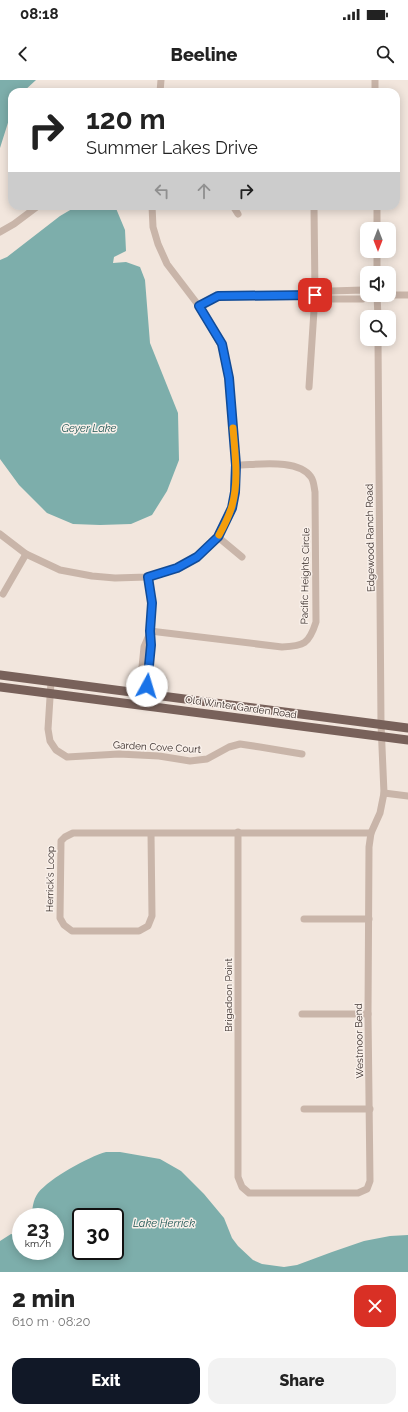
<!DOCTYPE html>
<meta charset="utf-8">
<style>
body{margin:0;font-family:Raleway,sans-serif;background:#f2f2f2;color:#222;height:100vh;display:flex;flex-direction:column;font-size:15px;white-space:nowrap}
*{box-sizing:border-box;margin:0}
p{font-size:13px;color:#767676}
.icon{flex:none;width:22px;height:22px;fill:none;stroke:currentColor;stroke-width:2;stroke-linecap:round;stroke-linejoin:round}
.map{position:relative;height:1192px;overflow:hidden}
.details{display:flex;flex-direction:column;background:#fff;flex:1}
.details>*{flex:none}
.guide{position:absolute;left:8px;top:8px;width:392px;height:122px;border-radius:12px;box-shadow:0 2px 10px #0003;background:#fff;color:#222;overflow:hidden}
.needle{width:26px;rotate:180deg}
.fabs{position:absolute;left:360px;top:142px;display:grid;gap:8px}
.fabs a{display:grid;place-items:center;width:36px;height:36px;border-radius:8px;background:#fff;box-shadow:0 2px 10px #0003;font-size:20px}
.speed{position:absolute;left:12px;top:1128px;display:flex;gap:8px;font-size:20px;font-weight:700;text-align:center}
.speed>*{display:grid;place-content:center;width:52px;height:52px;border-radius:50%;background:#fff;box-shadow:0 2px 10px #0003;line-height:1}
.speed small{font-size:10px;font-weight:400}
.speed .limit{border:2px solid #111;border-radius:6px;background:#fff;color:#111}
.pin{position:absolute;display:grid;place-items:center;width:34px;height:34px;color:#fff;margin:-17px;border-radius:8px;box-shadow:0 2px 6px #0006}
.me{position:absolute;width:44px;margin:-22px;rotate:6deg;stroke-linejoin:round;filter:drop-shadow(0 0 3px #0008)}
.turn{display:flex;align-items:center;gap:14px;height:84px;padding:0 12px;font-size:18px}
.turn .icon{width:52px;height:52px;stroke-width:2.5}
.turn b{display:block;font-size:28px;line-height:34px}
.lanes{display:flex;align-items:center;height:38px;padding:0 12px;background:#0003;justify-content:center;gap:20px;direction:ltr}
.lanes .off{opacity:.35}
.round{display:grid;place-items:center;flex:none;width:42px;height:42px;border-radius:12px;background:#f2f2f2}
.overview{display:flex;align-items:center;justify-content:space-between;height:68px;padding:0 12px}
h1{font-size:24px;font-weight:800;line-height:30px}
.primary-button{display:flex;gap:8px;margin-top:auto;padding:8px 12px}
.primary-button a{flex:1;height:46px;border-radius:12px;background:#111827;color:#fff;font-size:16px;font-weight:800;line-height:46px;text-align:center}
.primary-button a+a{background:#f2f2f2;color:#222}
.status{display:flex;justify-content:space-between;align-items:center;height:28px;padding:0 20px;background:#fff;direction:ltr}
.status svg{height:11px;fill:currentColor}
header{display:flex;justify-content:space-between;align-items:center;height:52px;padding:0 12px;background:#fff;font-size:18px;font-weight:800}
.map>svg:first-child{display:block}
.water{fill:#7daeab;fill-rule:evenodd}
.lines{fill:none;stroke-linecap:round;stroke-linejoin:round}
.minor{stroke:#c9b5a9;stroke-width:7}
.major{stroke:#78615a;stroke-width:9}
.route-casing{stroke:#114b97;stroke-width:10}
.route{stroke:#1a73e8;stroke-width:7}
.slow{stroke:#f59e0b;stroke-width:7}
.labels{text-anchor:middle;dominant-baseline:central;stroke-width:3;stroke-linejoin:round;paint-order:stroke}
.street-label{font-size:10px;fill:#372c29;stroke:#f9f0ea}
.water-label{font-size:11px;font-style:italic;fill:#205755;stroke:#f9f0ea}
</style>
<div class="status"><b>08:18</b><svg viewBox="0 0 49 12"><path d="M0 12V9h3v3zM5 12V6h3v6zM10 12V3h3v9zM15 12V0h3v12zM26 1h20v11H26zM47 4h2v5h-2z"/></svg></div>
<header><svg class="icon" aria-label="back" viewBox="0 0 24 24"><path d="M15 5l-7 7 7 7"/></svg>Beeline<svg class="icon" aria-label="search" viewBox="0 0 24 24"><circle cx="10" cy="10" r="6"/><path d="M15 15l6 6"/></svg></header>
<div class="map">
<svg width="408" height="1192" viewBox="0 0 408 1192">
<rect width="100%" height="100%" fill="#f2e6dd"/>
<g class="water">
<polygon points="0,0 36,0 23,12 12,12 12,30 0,68"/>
<polygon points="77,126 115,126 125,150 126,171 114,177 113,183 126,182 140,187 145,200 150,263 178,333 179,380 167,411 152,435 131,444 100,445 73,444 47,433 19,405 0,379 0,180 7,177 60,136"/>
<path d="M106,1072H120L160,1079L181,1091L204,1114L224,1138L232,1158L238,1166L253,1180L262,1184L284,1187L297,1185L332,1172L364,1161L390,1156L408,1155V1192H0V1161L11,1154L18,1155L21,1154V1171H55V1137H32C32,1129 33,1120 38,1113C50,1098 88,1077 106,1072ZM81,1137H115V1171H81Z"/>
</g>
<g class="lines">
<g class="minor">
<polyline points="375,0 375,12"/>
<polyline points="160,12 161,0"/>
<polyline points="233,126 238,134"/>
<polyline points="377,126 377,149"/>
<polyline points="0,152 14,144 38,126"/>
<polyline points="377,171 377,193"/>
<polyline points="317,215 331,211 363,210 367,211"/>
<polyline points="377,215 378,237"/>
<polyline points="389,215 408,215"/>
<polyline points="199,226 218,216 230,216 315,215 331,219 363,219 376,215"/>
<polyline points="309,307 315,215 314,126"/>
<polyline points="0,454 26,474 60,490 92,496 115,498 147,497 177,488 197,477 218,457 232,428 235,412 236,385 229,298 221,265 199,226 167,184 158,164 153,147 152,126"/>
<polyline points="218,457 242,477"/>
<polyline points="3,514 26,474"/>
<path d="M150,551L282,567C304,566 309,564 316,542L315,412C314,407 314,401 311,397C298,378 256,385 236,385"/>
<polyline points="51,602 48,649 50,661 56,670 67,677 119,674 159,676 190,681 207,679 229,667 240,664 260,667 302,674"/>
<polyline points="139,617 144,567 150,553"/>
<polyline points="140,624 146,614 151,565 150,551 152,523 147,497"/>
<polyline points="384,713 408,716"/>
<polyline points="238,752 238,1097 242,1107 249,1113 358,1113 367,1109 370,1101 368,934 369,767 371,753 380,733 384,713 381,644 378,259"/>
<polyline points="151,753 152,836 148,846 139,851 72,851 64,845 60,838 61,761 65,757 73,753 371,753"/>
<polyline points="304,839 369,839"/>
<polyline points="302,934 368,934"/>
<polyline points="304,1029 370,1029"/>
</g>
<g class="major">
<polyline points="0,595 408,648"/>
<polyline points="0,607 408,660"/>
</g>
</g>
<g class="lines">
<defs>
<polyline id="route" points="147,606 151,565 150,551 152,523 148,497 177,488 197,477 218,457 232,428 235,412 236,385 229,298 222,264 199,226 218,216 315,215"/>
</defs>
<use href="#route" class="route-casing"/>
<use href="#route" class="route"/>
<path class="slow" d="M219,455C224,446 229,436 232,426C239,401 235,374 233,348"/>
</g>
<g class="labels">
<g class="street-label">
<text transform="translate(370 458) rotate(-91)">Edgewood Ranch Road</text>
<text transform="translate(305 496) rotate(-89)">Pacific Heights Circle</text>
<text transform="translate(241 627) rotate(8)">Old Winter Garden Road</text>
<text transform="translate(157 667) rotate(3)">Garden Cove Court</text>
<text transform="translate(50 799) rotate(-89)">Herrick's Loop</text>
<text transform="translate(228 915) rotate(-90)">Brigadoon Point</text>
<text transform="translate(359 961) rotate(-91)">Westmoor Bend</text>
</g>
<g class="water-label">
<text x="89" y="348">Geyer Lake</text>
<text x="164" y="1143">Lake Herrick</text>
</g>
</g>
</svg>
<div class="fabs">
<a><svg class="needle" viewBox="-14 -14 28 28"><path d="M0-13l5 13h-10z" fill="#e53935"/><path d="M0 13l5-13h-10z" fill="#767676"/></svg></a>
<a><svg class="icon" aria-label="sound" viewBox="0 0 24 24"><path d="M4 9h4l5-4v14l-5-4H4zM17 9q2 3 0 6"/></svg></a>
<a><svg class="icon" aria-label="search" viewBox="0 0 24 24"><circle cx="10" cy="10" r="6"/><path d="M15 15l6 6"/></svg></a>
</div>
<div class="speed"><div>23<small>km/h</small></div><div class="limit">30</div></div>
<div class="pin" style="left:315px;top:215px;background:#d93025"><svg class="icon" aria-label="arrive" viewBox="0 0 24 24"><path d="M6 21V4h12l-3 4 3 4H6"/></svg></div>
<svg class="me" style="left:147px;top:606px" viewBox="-20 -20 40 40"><circle r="19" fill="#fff"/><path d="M0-13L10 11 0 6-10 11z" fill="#1a73e8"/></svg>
<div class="guide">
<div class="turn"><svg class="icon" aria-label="right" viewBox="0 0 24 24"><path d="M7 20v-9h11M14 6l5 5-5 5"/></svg><div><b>120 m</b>Summer Lakes Drive</div></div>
<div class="lanes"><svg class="icon off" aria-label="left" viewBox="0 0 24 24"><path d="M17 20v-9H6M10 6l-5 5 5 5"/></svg><svg class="icon off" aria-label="ahead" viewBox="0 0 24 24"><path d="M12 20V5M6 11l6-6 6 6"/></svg><svg class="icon" aria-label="right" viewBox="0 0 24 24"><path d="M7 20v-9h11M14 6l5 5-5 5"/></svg></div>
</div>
</div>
<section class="details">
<div class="overview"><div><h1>2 min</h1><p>610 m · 08:20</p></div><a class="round" style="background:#d93025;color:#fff"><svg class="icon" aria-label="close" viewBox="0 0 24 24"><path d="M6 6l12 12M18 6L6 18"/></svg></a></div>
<div class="primary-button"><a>Exit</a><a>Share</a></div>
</section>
